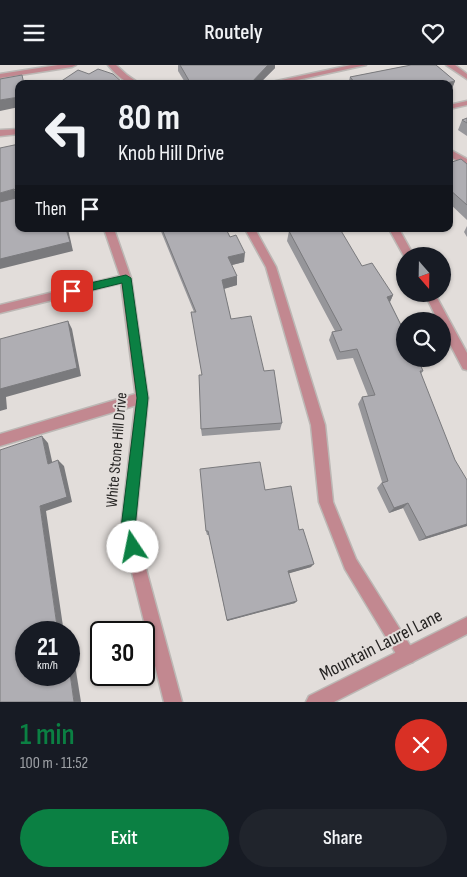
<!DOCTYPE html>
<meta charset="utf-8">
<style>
body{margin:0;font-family:"Sofia Sans Condensed",sans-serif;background:#20242c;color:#f1f3f6;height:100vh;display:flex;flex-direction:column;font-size:19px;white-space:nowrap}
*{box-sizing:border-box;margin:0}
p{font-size:16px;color:#9ea1a6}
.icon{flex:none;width:28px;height:28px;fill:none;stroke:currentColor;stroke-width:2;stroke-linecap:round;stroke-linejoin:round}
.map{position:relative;height:637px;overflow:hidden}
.side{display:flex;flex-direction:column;background:#171b24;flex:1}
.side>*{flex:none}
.hud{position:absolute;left:15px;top:15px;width:438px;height:152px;border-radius:10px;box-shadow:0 1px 4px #0004;background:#171b24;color:#f1f3f6;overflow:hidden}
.needle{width:32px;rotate:160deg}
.controls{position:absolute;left:396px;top:182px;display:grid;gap:10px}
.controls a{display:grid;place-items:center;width:55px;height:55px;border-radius:50%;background:#171b24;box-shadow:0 1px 4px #0004;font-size:25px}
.speed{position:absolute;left:15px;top:556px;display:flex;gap:10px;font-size:25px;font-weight:700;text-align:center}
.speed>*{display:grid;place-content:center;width:65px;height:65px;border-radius:50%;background:#171b24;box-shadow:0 1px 4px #0004;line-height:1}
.speed small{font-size:12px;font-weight:400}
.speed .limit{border:2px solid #111;border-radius:8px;background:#fff;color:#111}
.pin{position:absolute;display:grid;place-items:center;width:42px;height:42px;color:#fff;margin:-21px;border-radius:10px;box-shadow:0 2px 8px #0006}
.me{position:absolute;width:55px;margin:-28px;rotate:349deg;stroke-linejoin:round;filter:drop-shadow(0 0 4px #0008)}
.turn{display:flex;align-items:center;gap:18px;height:105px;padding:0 20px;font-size:22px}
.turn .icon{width:65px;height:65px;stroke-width:2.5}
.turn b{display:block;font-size:35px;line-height:42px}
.then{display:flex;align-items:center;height:48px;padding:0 20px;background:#0003;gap:10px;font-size:19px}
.round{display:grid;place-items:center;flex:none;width:52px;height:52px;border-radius:26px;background:#20242c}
.summary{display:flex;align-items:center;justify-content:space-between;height:85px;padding:0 20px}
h1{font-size:30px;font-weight:600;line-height:38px;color:#0b8043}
.primary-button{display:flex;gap:10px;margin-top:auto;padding:10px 20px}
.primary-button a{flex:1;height:58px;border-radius:30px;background:#0b8043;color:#fff;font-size:20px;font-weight:600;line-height:58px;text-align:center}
.primary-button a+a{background:#20242c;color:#f1f3f6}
header{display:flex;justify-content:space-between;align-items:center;height:65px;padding:0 20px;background:#171b24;font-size:22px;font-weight:600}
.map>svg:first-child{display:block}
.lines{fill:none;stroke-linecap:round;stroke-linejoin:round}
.service-casing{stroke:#bcb8b5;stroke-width:3}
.minor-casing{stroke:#bcb8b5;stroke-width:3}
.tertiary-casing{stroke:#bcb8b5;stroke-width:3}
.service{fill:#c28890;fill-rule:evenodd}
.minor{fill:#c28890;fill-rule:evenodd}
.tertiary{fill:#c28890;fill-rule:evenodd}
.wall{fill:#96969a}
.shaded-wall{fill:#7a7a7d}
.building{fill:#afaeb3;stroke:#7a7a7d}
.route{fill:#0b8043;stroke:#07532c}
.labels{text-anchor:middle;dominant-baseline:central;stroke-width:4;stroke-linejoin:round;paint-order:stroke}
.street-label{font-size:16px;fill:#252322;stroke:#e2ddda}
.near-street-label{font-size:19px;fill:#252322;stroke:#e2ddda}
</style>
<header><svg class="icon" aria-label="menu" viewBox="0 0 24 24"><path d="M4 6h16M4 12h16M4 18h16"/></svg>Routely<svg class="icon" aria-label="heart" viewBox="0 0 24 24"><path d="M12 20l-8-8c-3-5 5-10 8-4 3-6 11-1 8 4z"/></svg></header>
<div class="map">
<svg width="467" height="637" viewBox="0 0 467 637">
<rect width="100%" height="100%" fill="#e2ddda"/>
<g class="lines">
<defs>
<g id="service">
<polygon points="58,0 76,0 72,2 0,13 0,9"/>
<path d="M108,0H116L127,10L140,19C125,19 117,11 108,0Z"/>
<polygon points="467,36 467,40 449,44 449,40"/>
<polygon points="449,84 467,94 467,101 449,91"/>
<polygon points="245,164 255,164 276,202 325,360 333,437 356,494 413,585 415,591 413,597 407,599 401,597 345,504 319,437 311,360 266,202"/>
<polygon points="142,327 147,329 148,333 147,337 0,381 0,369"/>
</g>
<g id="minor">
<polygon points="351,0 366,0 279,19 272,17"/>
<polygon points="446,0 455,0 467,9 467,14"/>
<polygon points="19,64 19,69 0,71 0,65"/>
<polygon points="104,164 114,164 131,213 148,333 135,463 182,637 164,637 121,463 136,333 121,218 0,248 0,240 120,211"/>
<polygon points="389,164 399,164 414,191 405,191 405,193"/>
<polygon points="425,229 435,229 467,288 467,305 463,304 442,264 442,256 438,256"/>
</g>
<polygon id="tertiary" points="467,552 467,569 334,637 306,637 309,631"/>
</defs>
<use href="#service" class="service-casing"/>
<use href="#minor" class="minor-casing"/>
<use href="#tertiary" class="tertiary-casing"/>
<use href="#service" class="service"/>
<use href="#minor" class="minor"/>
<use href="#tertiary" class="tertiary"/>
</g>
<g class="wall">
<polygon points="178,0 275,0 275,3 259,19 186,19 178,6"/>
<polygon points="411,0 436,0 455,16 451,26 449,26 449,19 348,19 350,12"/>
<polygon points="467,53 467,71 458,65 462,55"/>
<polygon points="449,98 467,99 467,155 449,138"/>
<polygon points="467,161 467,172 464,167"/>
<polygon points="160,164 226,164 244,197 232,200 237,220 224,224 231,254 264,306 282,358 280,365 202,371 201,364 202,310 193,256 191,247 194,247"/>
<polygon points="289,166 362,201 393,230 390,237 423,306 421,309 467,461 419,476 403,443 389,448 377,423 382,417 358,339 362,332 368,331 353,293 337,295 329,275 332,267 335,266 287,176"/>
<polygon points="265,425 299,465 311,502 289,508 295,538 227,556 209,470 207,470 206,466"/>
</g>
<g class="shaded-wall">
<polygon points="268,0 275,0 275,3 259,19 250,19"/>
<polygon points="455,16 451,26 449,26 449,19 442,19"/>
<polygon points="19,32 19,42 0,46 0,35"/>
<polygon points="14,124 19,134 0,139 0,128"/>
<polygon points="66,164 68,164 73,186 0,204 0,194"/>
<polygon points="245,188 244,197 228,201 228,192"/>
<polygon points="237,211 237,220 223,224 222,215"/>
<polygon points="393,230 389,239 387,232"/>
<polygon points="68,256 72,264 81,311 6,332 7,344 0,346 0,324"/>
<polygon points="42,371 48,378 54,405 48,399"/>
<polygon points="58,395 64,401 72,437 46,446 64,568 58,568 40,441"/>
<polygon points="408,438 403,443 389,448 394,443"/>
<polygon points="467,459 467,461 419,476 426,472"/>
<polygon points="314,499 311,502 287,509 288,506"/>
<polygon points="297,536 295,538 227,556 227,555"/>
<polygon points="69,575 71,575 81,637 74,637 69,601"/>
</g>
<g class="building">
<polygon points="180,0 268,0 250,19 191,19"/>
<polygon points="411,0 436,0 455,16 442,19 356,19 350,12"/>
<polygon points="98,4 113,9 124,19 57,19 78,5 89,9"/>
<polygon points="22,10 24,19 19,19 19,32 0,35 0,14"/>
<polygon points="467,53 467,58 462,55"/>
<polygon points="19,79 19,164 66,164 70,177 0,194 0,137 16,133 16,126 14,124 0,128 0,83"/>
<polygon points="461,94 467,99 467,140 449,124 449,98"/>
<polygon points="162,164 226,164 230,172 236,170 245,188 228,192 237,211 222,215 231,254 251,251 264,306 274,305 282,358 201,364 199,310 202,310 191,247 196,247"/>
<polygon points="300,164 340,164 362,201 372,198 393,230 387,232 405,268 405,294 418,294 423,306 420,306 455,395 467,415 467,459 426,472 408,438 394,443 382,418 388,416 362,332 375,330 357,284 340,287 332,267 342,265 289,166"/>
<polygon points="68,256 77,303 0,324 0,274"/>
<polygon points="42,371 48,399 58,395 67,432 40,441 58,568 26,568 26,610 69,610 69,601 74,637 0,637 0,385"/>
<polygon points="260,397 265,425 291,421 299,465 303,464 314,499 288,506 297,536 227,555 208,466 206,466 200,404"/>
</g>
<polygon class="route" points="126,210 131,213 148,333 135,463 140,482 138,487 133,489 128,487 121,463 137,333 122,218 72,230 67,226 72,222"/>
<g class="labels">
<g class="street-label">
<text transform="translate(117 385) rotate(-85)">White Stone Hill Drive</text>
</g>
<g class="near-street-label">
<text transform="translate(381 580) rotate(-27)">Mountain Laurel Lane</text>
</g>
</g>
</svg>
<div class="controls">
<a><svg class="needle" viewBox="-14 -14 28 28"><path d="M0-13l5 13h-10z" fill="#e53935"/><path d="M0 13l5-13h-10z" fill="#9ea1a6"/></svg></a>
<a><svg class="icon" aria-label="search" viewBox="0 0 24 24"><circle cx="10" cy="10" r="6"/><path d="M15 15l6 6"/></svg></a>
</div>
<div class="speed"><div>21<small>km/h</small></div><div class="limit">30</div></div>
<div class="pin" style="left:72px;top:226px;background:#d93025"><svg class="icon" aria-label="arrive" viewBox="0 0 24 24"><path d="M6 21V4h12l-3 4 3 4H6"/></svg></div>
<svg class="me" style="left:133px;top:482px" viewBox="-20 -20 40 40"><circle r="19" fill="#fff"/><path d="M0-13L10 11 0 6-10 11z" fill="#0b8043"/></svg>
<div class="hud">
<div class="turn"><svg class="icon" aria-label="left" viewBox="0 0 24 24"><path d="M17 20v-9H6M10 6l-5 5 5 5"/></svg><div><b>80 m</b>Knob Hill Drive</div></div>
<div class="then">Then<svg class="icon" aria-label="arrive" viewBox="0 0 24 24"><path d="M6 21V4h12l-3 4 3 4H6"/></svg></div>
</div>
</div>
<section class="side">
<div class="summary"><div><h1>1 min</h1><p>100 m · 11:52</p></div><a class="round" style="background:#d93025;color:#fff"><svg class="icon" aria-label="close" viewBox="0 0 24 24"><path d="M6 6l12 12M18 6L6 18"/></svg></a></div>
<div class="primary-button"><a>Exit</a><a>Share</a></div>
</section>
